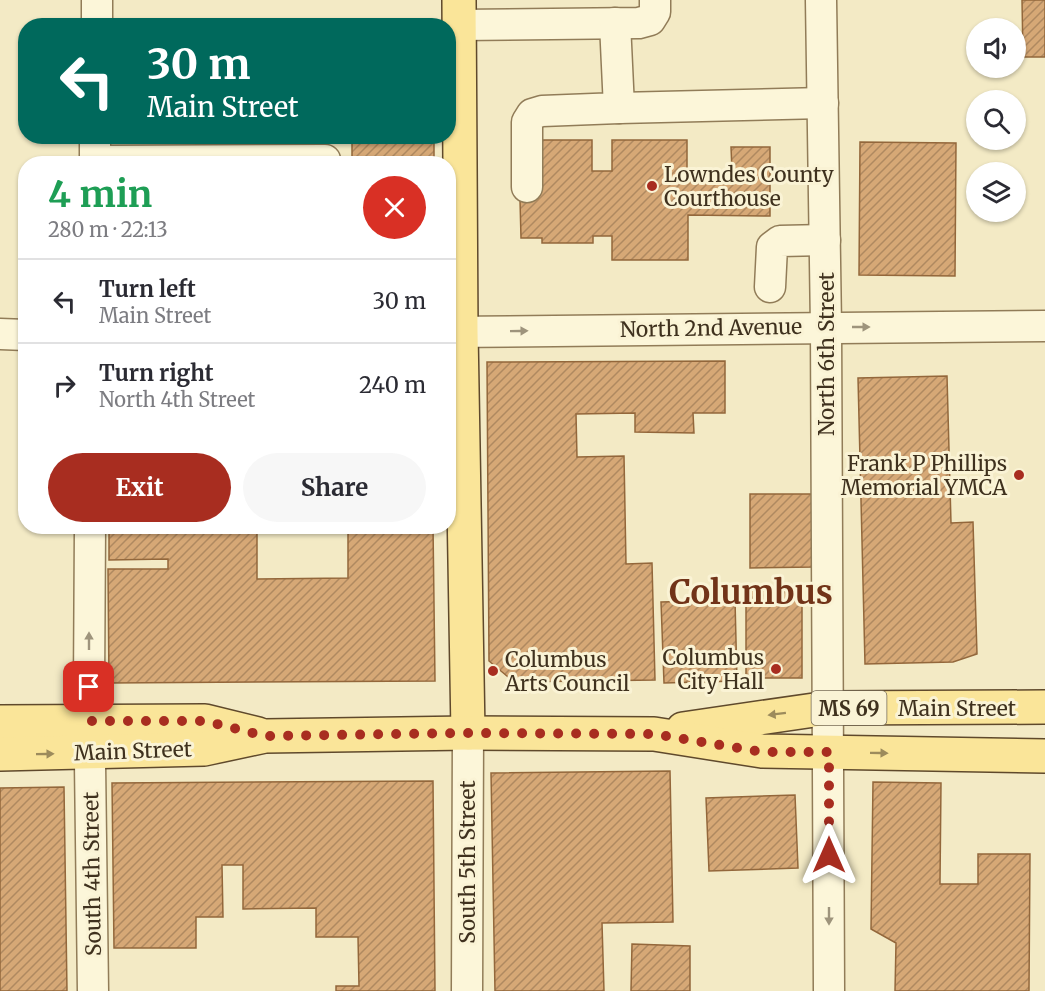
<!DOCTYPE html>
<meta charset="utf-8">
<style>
body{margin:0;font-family:Merriweather,serif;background:#f7f7f7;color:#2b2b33;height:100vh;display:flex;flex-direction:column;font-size:22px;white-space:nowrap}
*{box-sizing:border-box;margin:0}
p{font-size:20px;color:#7c7c81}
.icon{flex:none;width:33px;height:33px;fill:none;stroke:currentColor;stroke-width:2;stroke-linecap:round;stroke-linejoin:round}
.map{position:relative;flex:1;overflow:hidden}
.sheet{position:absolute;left:18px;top:156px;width:438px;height:378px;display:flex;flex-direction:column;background:#fff;border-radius:24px;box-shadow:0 2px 4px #0004}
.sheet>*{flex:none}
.hud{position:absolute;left:18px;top:18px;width:438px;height:126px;border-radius:24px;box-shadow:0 2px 4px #0004;background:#00695c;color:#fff;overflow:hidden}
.controls{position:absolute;left:966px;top:18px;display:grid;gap:12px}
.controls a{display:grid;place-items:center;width:60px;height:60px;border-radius:50%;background:#fff;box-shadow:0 2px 4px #0004;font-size:30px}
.pin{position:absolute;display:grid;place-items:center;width:51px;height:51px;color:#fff;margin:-26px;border-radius:12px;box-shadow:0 3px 9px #0006}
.me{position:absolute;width:66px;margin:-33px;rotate:0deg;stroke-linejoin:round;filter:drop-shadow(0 0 4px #0008)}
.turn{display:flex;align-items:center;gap:21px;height:126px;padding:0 30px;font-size:27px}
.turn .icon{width:78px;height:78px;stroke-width:2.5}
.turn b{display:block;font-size:42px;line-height:51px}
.round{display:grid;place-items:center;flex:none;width:63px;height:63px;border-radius:32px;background:#f7f7f7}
.overview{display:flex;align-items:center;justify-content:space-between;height:102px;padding:0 30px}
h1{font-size:36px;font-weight:700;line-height:45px;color:#1e9e55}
.action{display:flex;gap:12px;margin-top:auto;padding:12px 30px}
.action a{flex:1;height:69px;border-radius:36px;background:#a82d20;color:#fff;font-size:24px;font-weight:700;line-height:69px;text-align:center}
.action a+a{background:#f7f7f7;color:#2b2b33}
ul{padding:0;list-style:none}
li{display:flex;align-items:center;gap:18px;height:84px;padding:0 30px;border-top:2px solid #e1e1e2}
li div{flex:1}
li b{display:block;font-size:22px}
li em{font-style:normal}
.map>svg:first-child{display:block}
.building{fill:url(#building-hatch);stroke:#93673b;stroke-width:1.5}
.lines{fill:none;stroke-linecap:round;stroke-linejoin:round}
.minor-casing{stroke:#917c58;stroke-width:33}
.major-casing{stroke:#5f492c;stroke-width:36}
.minor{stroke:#fcf6d9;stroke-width:30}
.major{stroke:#fae599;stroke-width:33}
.oneway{fill:#9e947c}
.oneway2{fill:#9c8b5c}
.route{stroke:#a82d20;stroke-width:10;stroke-dasharray:0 18}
.poi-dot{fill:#a82d20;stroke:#faf3d5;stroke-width:2}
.labels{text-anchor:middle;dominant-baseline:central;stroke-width:6;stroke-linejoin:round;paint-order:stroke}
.shield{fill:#faf3d5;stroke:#776b55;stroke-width:1.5}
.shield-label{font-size:20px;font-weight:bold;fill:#3f311e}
.poi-label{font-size:21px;fill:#3f311e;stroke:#faf3d5;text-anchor:start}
.street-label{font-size:21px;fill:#3f311e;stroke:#faf3d5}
.town-label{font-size:33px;font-weight:bold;fill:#713318;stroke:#faf3d5}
</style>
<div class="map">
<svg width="1045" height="991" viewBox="0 0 1045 991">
<defs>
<pattern id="building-hatch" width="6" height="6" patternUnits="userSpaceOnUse" patternTransform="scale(1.5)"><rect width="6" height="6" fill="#d6a876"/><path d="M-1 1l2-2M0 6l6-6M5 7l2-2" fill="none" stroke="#af8960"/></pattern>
</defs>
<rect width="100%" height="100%" fill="#f3eac5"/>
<g class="building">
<polygon points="1022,0 1045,0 1045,57 1023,57"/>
<rect x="352" y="136" width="82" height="28"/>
<polygon points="535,140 592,140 592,171 612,171 612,140 687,140 687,171 732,171 731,147 770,147 770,216 688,215 688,260 612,260 612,236 593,236 593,243 542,243 542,238 521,238 520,200 535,200"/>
<polygon points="860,142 956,143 955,276 859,275"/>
<polygon points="725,361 725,413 693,413 694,433 635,432 635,413 576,414 577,457 624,456 626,564 652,563 655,680 514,682 489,661 487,362"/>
<polygon points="947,376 951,523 973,522 977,654 953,662 865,664 858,378"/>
<polygon points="750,494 812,494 813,567 750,568"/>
<polygon points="109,526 257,526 257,579 348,578 348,526 433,526 435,681 109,683 108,569 168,569 168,559 109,560"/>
<rect x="746" y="590" width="56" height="88"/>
<polygon points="735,600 737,681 664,683 661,602"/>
<polygon points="670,771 673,922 602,923 604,991 495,991 491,773"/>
<polygon points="433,781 435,991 336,991 336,986 359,986 358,937 316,937 316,908 243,909 243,865 222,865 223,917 196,917 196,948 114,948 112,783"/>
<polygon points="873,782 941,783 940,884 978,884 978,854 1030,854 1029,991 895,991 896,943 871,929"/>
<polygon points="64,787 67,991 0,991 0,788"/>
<polygon points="795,795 798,868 709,871 706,798"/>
<polygon points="632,944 690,946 690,991 631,991"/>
</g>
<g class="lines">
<defs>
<g id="minor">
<polyline points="821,0 826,327 829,991"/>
<polyline points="459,25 639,23 650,20 655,12 655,0"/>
<polyline points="97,26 97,0"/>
<polyline points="619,108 823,103"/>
<polyline points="95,161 325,160"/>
<polyline points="95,164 95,136"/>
<polyline points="527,187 527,122 532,114 542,111 619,108 615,23"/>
<polyline points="770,287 772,247 780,241 825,240"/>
<polyline points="448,332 1045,326"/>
<polyline points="0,334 26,335"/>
<polyline points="90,526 89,687 93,991"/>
<polyline points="467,991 468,733"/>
</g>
<g id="major">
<polyline points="459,0 461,331 468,733"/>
<polyline points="0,722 205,721 258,734"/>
<polyline points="683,729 828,708 1045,707"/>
<polyline points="0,754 204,749 265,736 468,733 654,734 762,751 1045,756"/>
</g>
</defs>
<use href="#minor" class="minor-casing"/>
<use href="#major" class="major-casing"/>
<use href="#minor" class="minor"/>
<use href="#major" class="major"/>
</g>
<defs><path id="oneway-solid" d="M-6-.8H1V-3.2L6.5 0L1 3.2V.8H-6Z" transform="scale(1.5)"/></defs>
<g class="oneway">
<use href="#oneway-solid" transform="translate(861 327)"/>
<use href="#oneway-solid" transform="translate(519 331) rotate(-1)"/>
<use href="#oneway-solid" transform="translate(89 641) rotate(-90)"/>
<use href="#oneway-solid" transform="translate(829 916) rotate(90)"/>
</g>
<g class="oneway2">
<use href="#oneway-solid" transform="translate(777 714) rotate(173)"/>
<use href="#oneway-solid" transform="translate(879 753) rotate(1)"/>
<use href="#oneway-solid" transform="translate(45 754) rotate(-1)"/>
</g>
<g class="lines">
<polyline class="route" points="89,687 90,721 205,721 265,736 468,733 654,734 762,752 829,752 829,855"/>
</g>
<g class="poi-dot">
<circle cx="652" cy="186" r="6"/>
<circle cx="1019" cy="475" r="6"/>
<circle cx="776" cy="669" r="6"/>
<circle cx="493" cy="671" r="6"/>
</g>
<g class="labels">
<rect class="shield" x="811.5" y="691" width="75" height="34" rx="4.5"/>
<g class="shield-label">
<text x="849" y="708">MS 69</text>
</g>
<g class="poi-label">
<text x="664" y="174">Lowndes County<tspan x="664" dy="24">Courthouse</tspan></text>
<text x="1007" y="463" text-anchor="end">Frank P Phillips<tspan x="1007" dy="24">Memorial YMCA</tspan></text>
<text x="764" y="657" text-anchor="end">Columbus<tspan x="764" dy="24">City Hall</tspan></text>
<text x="505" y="659">Columbus<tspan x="505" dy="24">Arts Council</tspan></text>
</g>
<g class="street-label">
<text transform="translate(711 328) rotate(-1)">North 2nd Avenue</text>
<text transform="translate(826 354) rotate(-90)">North 6th Street</text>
<text x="957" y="708">Main Street</text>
<text transform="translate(133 751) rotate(-2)">Main Street</text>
<text transform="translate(467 862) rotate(-90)">South 5th Street</text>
<text transform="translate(92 874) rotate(-91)">South 4th Street</text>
</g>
<g class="town-label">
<text x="751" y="592">Columbus</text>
</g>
</g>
</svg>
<div class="controls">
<a><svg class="icon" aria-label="sound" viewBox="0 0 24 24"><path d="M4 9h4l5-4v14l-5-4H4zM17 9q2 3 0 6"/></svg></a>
<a><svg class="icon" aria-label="search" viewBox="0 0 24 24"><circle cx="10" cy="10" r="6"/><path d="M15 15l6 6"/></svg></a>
<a><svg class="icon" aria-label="layers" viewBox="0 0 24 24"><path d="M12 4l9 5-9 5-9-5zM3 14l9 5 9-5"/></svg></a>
</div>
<div class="pin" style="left:89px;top:687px;background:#d93025"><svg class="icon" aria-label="arrive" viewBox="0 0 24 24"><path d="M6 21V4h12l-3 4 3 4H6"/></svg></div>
<svg class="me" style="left:829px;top:855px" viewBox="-20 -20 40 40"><path d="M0-17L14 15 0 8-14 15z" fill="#a82d20" stroke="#fff" stroke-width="4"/></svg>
<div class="hud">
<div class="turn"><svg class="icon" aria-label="left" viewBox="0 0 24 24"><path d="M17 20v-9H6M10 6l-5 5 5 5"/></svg><div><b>30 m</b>Main Street</div></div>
</div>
<section class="sheet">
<div class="overview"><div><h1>4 min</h1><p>280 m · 22:13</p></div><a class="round" style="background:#d93025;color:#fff"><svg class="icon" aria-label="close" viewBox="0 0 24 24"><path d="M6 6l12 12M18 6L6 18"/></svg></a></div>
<ul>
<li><svg class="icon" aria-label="left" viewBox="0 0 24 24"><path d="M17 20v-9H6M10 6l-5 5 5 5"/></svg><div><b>Turn left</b><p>Main Street</p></div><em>30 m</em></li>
<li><svg class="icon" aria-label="right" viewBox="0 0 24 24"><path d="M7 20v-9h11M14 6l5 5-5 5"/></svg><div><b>Turn right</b><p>North 4th Street</p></div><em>240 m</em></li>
</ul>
<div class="action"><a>Exit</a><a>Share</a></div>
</section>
</div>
